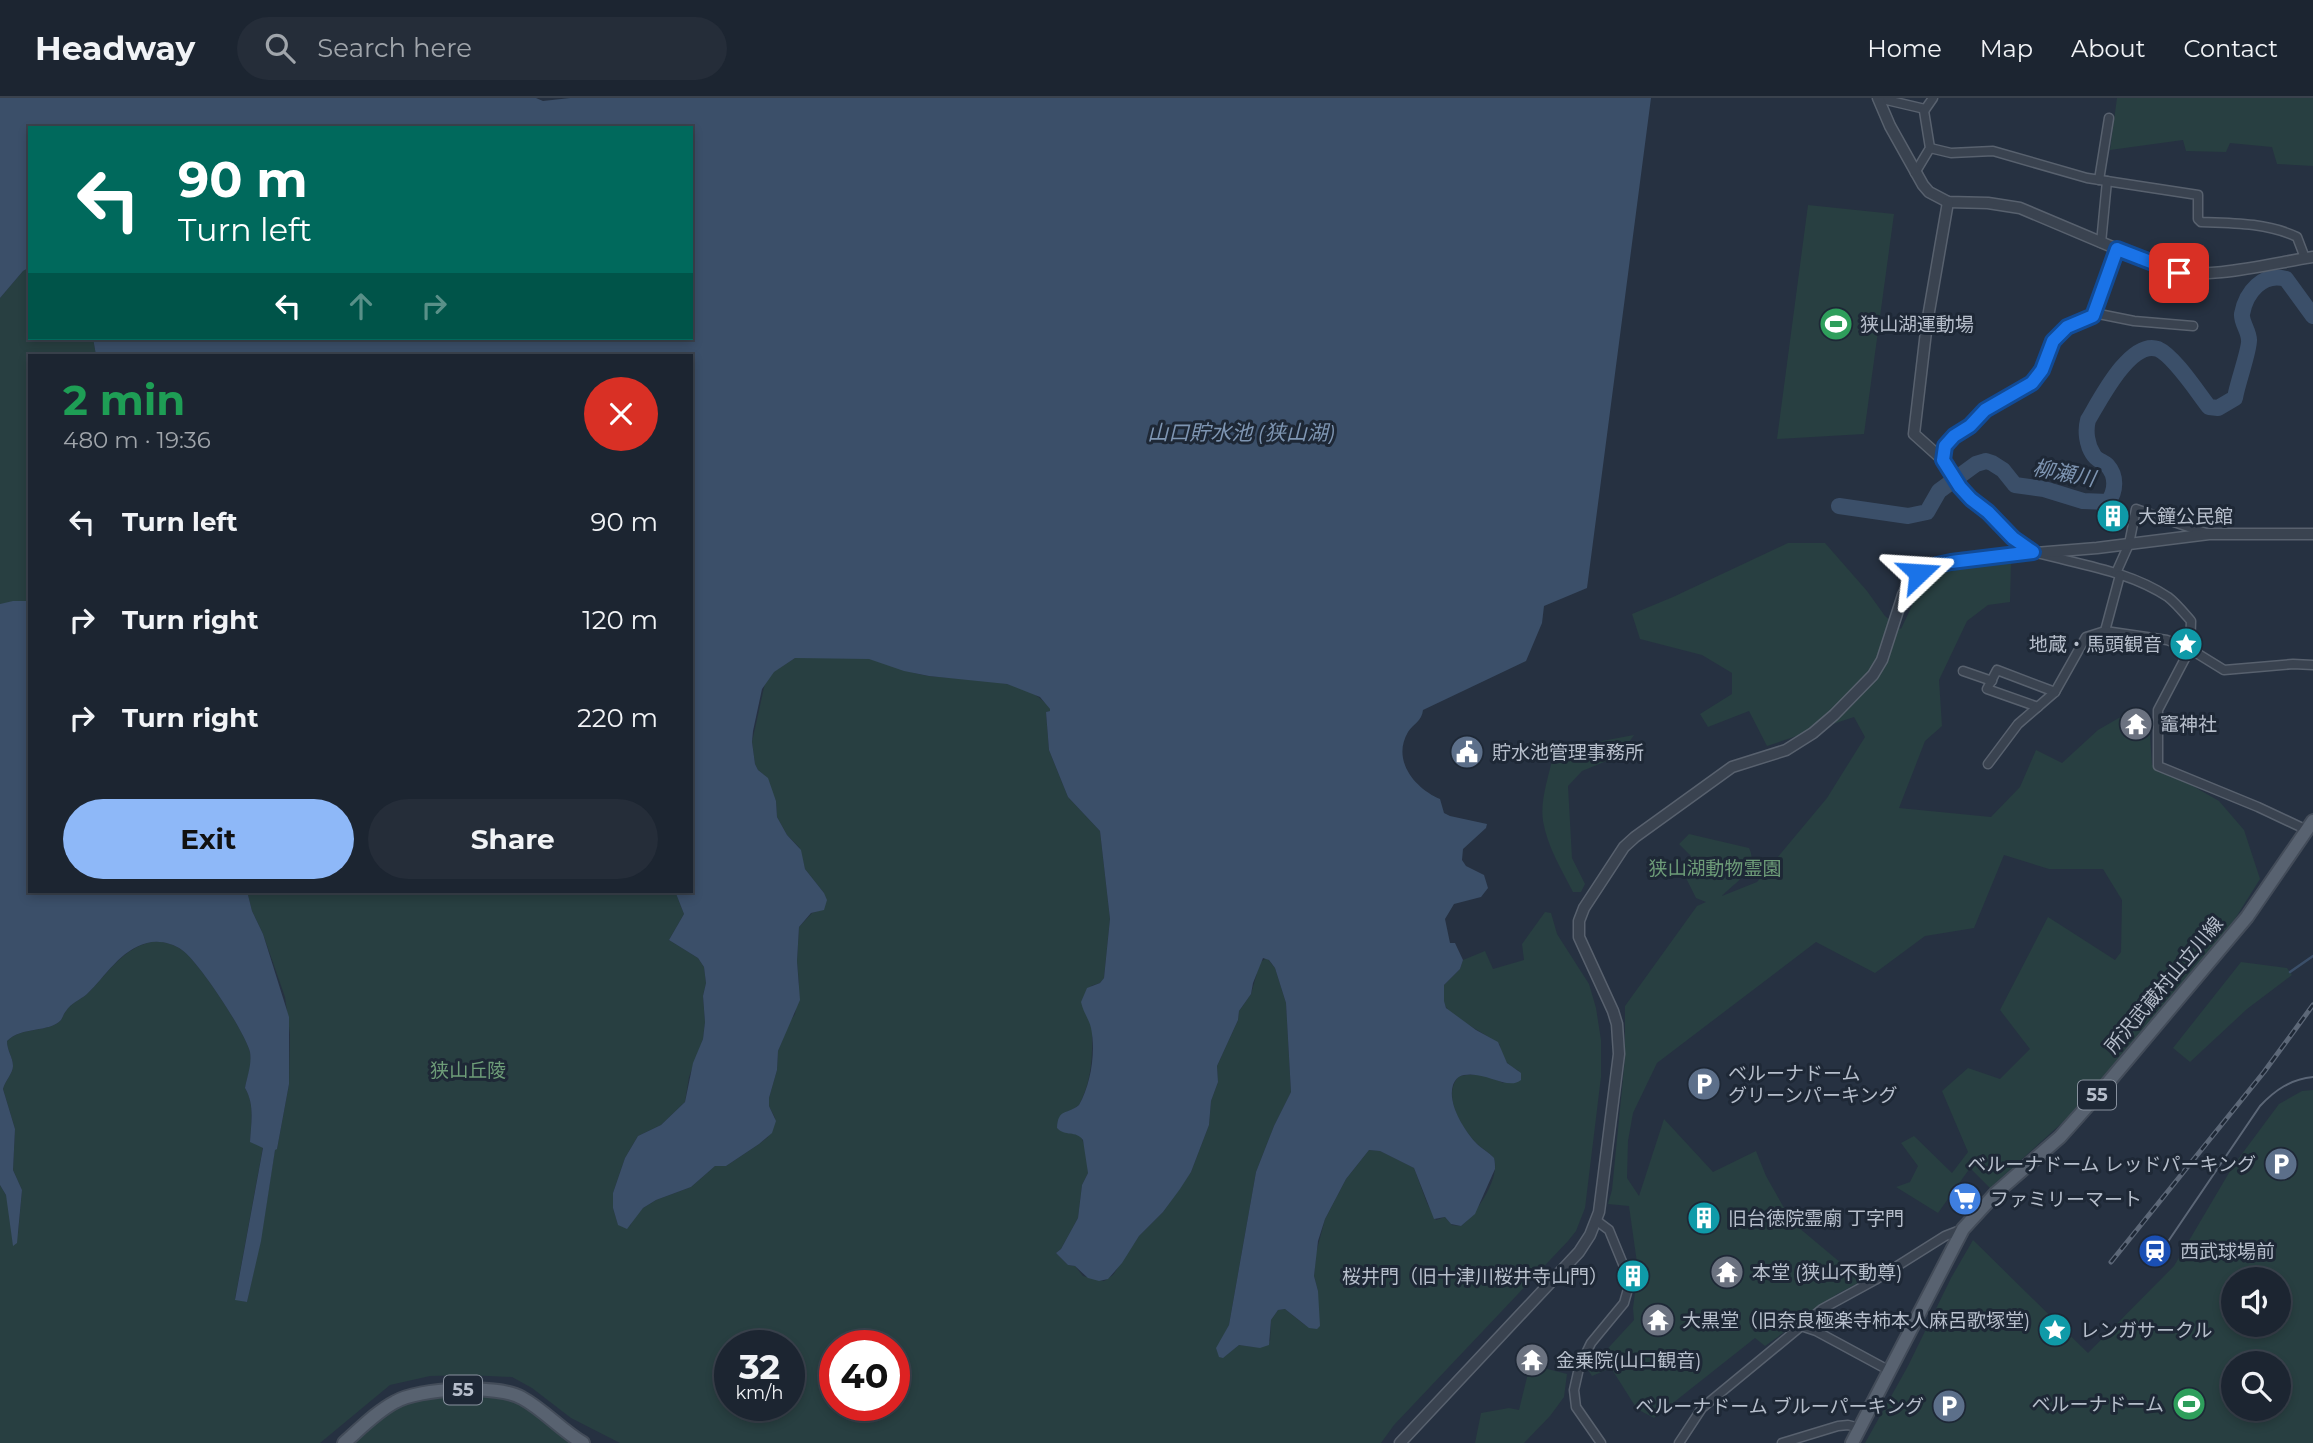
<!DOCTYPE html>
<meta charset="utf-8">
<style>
body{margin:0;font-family:Montserrat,"Noto Sans JP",sans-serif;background:#252d39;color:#f1f3f6;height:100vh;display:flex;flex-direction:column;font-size:26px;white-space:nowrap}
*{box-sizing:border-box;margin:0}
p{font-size:23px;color:#a0a5ab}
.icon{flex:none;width:38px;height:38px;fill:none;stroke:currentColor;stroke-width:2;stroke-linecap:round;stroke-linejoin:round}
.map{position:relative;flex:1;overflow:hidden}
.side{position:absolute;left:28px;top:256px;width:665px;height:539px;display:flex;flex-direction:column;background:#1c2531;border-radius:0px;box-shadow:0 4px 10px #0003,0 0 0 2px #3a424d}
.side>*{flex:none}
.hud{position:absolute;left:28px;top:28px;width:665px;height:214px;border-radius:0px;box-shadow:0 4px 10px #0003,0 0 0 2px #3a424d;background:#00695c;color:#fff;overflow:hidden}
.tools{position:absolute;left:2221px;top:1169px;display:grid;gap:14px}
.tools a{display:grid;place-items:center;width:70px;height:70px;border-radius:50%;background:#1c2531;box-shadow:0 4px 10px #0003,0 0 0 2px #3a424d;font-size:35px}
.speed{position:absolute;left:714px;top:1232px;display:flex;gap:14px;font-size:35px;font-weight:700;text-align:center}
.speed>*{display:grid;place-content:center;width:91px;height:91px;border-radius:50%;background:#1c2531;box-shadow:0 4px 10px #0003,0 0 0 2px #3a424d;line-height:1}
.speed small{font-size:18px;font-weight:400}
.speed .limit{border:10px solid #d22;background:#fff;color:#111}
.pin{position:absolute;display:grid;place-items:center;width:60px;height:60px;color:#fff;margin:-30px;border-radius:14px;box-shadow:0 4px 10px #0006}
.me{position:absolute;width:77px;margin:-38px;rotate:70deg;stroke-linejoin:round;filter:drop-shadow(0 0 5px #0008)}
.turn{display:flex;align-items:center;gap:24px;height:147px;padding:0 35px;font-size:32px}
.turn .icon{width:91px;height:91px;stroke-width:2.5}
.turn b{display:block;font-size:49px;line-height:60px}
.lanes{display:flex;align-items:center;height:66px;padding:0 35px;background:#0003;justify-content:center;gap:35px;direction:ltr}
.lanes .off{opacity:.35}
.round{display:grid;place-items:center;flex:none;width:74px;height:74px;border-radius:37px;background:#252d39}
.summary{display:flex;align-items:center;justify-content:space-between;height:119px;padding:0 35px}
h1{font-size:42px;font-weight:700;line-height:52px;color:#1e9e55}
.button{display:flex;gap:14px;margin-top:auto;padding:14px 35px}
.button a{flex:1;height:80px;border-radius:42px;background:#8eb8f8;color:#111;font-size:28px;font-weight:700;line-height:80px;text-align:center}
.button a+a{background:#252d39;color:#f1f3f6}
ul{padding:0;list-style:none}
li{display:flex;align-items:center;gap:21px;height:98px;padding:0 35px}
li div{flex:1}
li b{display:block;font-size:26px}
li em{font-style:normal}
header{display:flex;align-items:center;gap:42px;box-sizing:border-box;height:98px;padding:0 35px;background:#1c2531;border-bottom:2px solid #3a424d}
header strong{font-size:33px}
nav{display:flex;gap:38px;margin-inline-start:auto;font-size:24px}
.search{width:490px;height:63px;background:#252d39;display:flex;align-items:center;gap:18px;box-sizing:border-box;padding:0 24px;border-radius:38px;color:#a0a5ab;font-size:26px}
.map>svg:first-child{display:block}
.green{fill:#283f41;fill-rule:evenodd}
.water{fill:#3b4f69}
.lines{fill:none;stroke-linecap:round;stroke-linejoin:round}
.stream{stroke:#3b4f69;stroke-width:2.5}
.river{stroke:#3b4f69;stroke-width:16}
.minor-casing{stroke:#58616e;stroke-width:11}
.tertiary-casing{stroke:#58616e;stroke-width:13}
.primary-casing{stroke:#434c59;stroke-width:16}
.minor{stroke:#3a4350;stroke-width:8}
.tertiary{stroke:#3a4350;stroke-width:10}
.primary{stroke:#586270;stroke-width:12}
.tram{stroke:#5c6777;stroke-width:2}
.rail-casing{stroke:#5c6777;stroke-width:5}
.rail{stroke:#1e2836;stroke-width:2.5;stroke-dasharray:8;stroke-linecap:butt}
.route-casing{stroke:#114b97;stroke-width:18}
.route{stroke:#1a73e8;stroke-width:12}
.labels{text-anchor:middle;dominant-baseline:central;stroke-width:6;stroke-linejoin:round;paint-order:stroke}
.shield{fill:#1e2836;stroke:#88919e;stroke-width:2}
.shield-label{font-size:18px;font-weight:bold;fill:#b6becb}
.poi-label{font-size:19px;fill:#b6becb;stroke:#1e2836;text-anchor:start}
.park-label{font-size:19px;fill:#6d9c78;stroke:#1e2836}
.street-label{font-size:19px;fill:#b6becb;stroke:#1e2836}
.water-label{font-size:21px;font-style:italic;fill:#7e95b2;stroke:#1e2836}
</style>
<header>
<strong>Headway</strong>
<div class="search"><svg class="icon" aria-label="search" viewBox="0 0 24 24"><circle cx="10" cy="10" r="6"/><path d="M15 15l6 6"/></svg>Search here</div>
<nav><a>Home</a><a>Map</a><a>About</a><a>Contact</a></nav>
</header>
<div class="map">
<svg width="2313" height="1345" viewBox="0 0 2313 1345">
<rect width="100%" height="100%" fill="#263141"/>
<g class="green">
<polygon points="2117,0 2313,0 2313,68 2277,66 2272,49 2230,45 2226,54 2186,53 2183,42 2110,52"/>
<polygon points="1808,107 1894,116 1864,336 1777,341"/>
<polygon points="30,169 30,240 93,240 96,257 30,257 30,503 0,506 0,200 23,173"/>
<path d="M1788,445H1825L1867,493L1885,518L1901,531L1926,478L1971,467L2011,463L2010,504L1988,507L1967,523L1939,582L1942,628L1925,643L1899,710L1991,719L2020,689L2036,652L2062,665L2098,632L2138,609L2149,623L2152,667L2158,668L2219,703L2244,732L2260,781L2223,840L2074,1014L1990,1090L1970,1070L1938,1115L1896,1089L1910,1084L1918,1068L1901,1045L1914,1038L1952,1075L1968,1054L1942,993L1968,970L2000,981L2030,951L2000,912L2048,819L2115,862L2121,854L2122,802L2103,771H2049L2004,757L1974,830L1925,838L1875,875L1816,844L1657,965L1633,1015L1628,1043L1627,1080L1639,1098L1664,1021L1713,1074L1756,1053L1766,1078L1792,1124L1841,1165L1858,1170L1864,1182L1837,1196L1765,1248L1755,1240L1654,1320L1637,1311L1611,1270L1592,1278L1588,1272L1634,1222L1633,1210L1638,1172L1629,1108L1608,1106L1612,1092L1625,960V908L1697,808L1706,804L1696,800L1680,768L1691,758L1679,746L1689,736L1749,750C1760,771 1733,786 1722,798L1757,784L1827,700L1865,639L1854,619L1767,648L1749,613L1708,629L1700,616L1732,596V575L1702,557L1640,541L1632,516L1673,499Z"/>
<path d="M795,560C820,560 848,556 871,561C891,565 908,575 928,578C963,582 1029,578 1050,611V613L1046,614L1049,652L1068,699L1100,733L1110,821L1104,880L1100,885L1091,888C1090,928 1099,970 1079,1007C1068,1016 1058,1013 1057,1030C1065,1036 1072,1034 1081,1038L1087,1055L1088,1075L1082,1087L1078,1120L1061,1151L1056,1155L1068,1167L1075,1168L1083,1178L1104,1183L1113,1177L1139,1138L1163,1114L1191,1074L1209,1027L1211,1003L1218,984L1217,968L1238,922L1239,913L1251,896L1260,864L1267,860L1275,870L1286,905L1291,994L1274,1028L1256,1074L1229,1227L1224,1237L1225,1258L1239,1247L1255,1249L1270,1243L1271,1222L1278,1212L1285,1211L1305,1227L1318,1193L1314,1178L1316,1155L1325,1121L1346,1081L1369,1052L1380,1053L1414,1070L1427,1105L1436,1122L1445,1119L1452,1127L1461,1128C1475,1118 1501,1079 1494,1061C1491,1055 1482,1051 1477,1046C1462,1030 1441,998 1459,978C1476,975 1489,977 1503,985L1519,973C1509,968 1500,960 1500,947C1487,936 1453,921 1446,909C1442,903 1443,894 1444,887L1460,871L1463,862L1485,853L1493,871L1524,862L1522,846L1545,814L1551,815L1557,836L1589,886L1596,910L1601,942V979L1585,1110L1576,1133L1568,1143L1394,1327L1381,1345H620L571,1320L532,1290L512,1279L467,1277L430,1278L390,1287L320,1345H0V1087L6,1097L18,1136L22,1092L13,1072L15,1031L3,991C5,983 13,975 13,968C13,959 7,953 7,943C22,928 49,935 61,922C63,919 64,915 66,913C71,905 80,902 87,896C106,878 120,853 147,845C159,841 172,845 182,852C199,864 245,934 250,954C253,967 247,978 245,990C255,1007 251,1025 250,1043L263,1049L235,1201L247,1204L262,1133L275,1051H277L289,986L290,936L285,899L263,836L252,813L247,793H675L684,816L669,842L698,860L704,869L706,885L703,898L705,924L703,941L689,979L685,1004L661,1027L638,1038L625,1060L613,1095V1110L618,1126L630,1128L634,1119L643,1110L656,1102L691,1089L715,1068H726L759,1046L768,1039L775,1020L769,1008V1000L777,972L778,953L789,925L795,916L799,885L797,863L799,829L812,815L824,811V795L805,771L799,749L787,737L777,719L776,703L763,676L758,672L755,666L752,644L765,585L773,574ZM730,1248H789V1307H730ZM835,1248H894V1307H835Z"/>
<path d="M1634,637L1619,658L1582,673L1568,688L1572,760L1585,786L1581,794H1573C1562,772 1547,748 1543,723C1540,703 1548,681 1552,662L1557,666L1602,643Z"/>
<polygon points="2241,864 2287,870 2292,877 2247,911 2190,964 2173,950"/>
<path d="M2313,992V1345H1865L1908,1268L1951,1180L1973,1142L2088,1255L2174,1168L2233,1068L2279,1006L2302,993ZM2233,1181H2278V1227H2233ZM2233,1265H2278V1311H2233Z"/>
<polygon points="1532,1267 1567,1276 1564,1299 1550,1318 1524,1345 1475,1345 1481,1315 1509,1310 1519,1312 1529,1271"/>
<polygon points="512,1295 583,1345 344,1345 402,1300"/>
</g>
<g class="water">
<path d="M0,0H536L543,3L570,0H1651L1587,490L1544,508L1542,525L1526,563L1423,612C1422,623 1413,626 1408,634C1391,663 1416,691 1440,701L1444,715L1450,718L1487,726L1486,730L1463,751L1462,762L1466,768L1484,777L1488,790L1481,799L1454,806L1445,821L1450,845H1455L1463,862L1460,871L1444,887V903L1446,910L1476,932L1498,944L1507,965L1521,975V982C1508,993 1486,973 1464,977C1458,978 1455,982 1453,987C1447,1006 1465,1033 1477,1046C1482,1051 1490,1055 1494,1060C1495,1064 1495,1067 1495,1071L1475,1116L1461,1128L1451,1126L1445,1119L1434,1121L1414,1070L1380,1053L1369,1052L1346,1081L1325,1121L1318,1143L1314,1178L1318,1193L1320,1228L1317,1231L1309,1230L1285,1211L1278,1212L1271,1222L1269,1247L1260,1250L1239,1247L1223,1260L1219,1259L1216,1250L1229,1227L1256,1074L1274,1028L1291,994L1286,905L1275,870L1269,862L1263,860L1253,885L1251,896L1239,913L1238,922L1217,968L1218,984L1211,1003L1209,1027L1191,1074L1180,1091L1163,1114L1139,1138L1122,1165L1108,1181L1099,1183L1088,1180L1075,1168L1068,1167L1056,1155L1061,1151L1078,1120L1082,1087L1088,1075L1083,1042C1076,1032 1065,1039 1057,1030C1058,1010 1067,1017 1079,1007C1091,986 1096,954 1091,930C1089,921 1083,914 1081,904L1087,890L1100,885L1104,880L1110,821L1100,733L1068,699L1049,652L1046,614L1050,613V611L1040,599L1007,586L929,578L904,573L869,561L795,560L774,574L762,591L753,633L752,644L755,666L758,672L768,680L776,703L777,719L787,737L801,752L805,771L824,795L827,802L824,812L811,815L799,829L797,863L800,902L778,953L777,972L769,1000V1008L776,1023L772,1035L759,1046L726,1068H715L691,1089L656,1102L643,1110L627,1131L618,1127L613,1110V1095L625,1060L638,1038L661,1027L685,1004L693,965L703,941L705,924L703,898L706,885L704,869L698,860L669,842L684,816L675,793H691V257H96L93,240H691V30H30V169L23,173L0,200Z"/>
<path d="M13,503H30V793H247L252,813L263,836L289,919V986L277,1051L275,1052L261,1143L247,1204L235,1202L263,1050L250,1044C251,1025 255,1007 245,990C247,978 252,967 250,954C245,934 199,864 182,852C172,845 159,842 147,845C120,852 106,878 87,896C80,902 71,905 66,913C64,915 63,919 61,922C49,935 22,928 7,943C7,953 13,959 13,968C13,975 5,983 3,991L15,1031L13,1072L22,1092L17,1145L13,1148L6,1097L0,1087V506Z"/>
</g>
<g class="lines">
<polyline class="stream" points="2290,874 2313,858"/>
<path class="river" d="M1839,408L1908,418L1927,414L1939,393L1976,366L1986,363L1992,365L2003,372L2015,387L2044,391L2083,403L2108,404C2116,393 2117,378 2107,367C2102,363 2096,362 2093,356C2087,347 2085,333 2088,322C2099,304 2130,241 2158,251C2174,258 2198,295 2209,309L2218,310L2235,300C2237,286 2250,251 2249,242C2249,233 2241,224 2242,216C2246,194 2263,174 2286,181L2313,218"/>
<defs>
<g id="minor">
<polyline points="1878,0 1925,11"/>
<path d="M1930,50L1951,55L1993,53L2087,80L2198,97V121L2201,124C2233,125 2268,125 2297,139L2305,160"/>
<polyline points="1915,75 1930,50 1924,13 1933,0"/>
<polyline points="2099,82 2109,20"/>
<polyline points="2101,145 2107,83"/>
<polyline points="2093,218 2117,151"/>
<polyline points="1943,362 1945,348 1954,338 1970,328 1985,312 2006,298 2032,285 2042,272 2053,243 2067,229 2099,216 2134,223 2193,228"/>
<path d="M2041,456C2083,467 2131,474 2168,499C2176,505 2184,515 2191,523L2190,551L2158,612V668L2258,709L2307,732"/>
<polyline points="2116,475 2129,446 2136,411 2206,435"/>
<polyline points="2105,533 2120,477"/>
<polyline points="1963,573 1992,583"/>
<polyline points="2038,609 1987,591 1997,572 2055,594"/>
<polyline points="1988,666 2018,626 2055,594 2086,539 2105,533 2167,542 2190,551 2224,572 2293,566 2313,567"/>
<polyline points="1597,1123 1609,1132 1625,1171 1628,1191 1624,1205 1591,1245 1579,1270 1574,1292 1576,1309 1601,1345"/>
<polyline points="1801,1228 1816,1233 1890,1273"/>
<polyline points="1679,1345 1702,1310 1822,1211 1875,1182 1945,1138 1963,1131"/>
<polyline points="1782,1345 1838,1328 1848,1327 1860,1330"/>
</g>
<g id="tertiary">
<path d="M1878,0L1890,28L1923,87L1929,94L1948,104L1988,105L2020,110L2167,172C2205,183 2273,165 2313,159"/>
<polyline points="1948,104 1927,225 1914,336 1943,362 1960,389 1971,401 1988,414 2013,440 2033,454"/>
<polyline points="1400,1345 1579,1154 1590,1137 1599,1114 1619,956 1617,926 1613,913 1579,839 1579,823 1584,810 1624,749 1635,739 1732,669 1786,652 1813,635 1834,617 1873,577 1882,562 1903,497 1909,485 1927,471 1937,467 1975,460 2097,450 2209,436 2313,436"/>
</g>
<g id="primary">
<path d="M344,1345C360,1331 376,1314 395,1304C418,1290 498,1286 522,1300C544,1312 561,1332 583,1345"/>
<polyline points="1852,1345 1963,1131 1996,1095 2060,1039 2101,993 2247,819 2313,723"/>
</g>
</defs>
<use href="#minor" class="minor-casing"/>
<use href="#tertiary" class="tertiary-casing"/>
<use href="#primary" class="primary-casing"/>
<use href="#minor" class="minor"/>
<use href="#tertiary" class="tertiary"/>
<use href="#primary" class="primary"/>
<path class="tram" d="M2165,1148L2260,1008C2275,992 2291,981 2313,979"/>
<defs>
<polyline id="rail" points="2111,1164 2264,974 2313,907"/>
</defs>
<use href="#rail" class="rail-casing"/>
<use href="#rail" class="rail"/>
</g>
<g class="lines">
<defs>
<polyline id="route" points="1919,475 1937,467 1951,464 2033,454 2013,440 1988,414 1971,401 1960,389 1943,362 1945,348 1954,338 1970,328 1985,312 2032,285 2042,272 2053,243 2067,229 2093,218 2117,151 2179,175"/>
</defs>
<use href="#route" class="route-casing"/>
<use href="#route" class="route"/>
</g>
<defs>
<symbol id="stadium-disc" viewBox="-11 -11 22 22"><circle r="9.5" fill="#2e9e5b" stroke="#1e2836"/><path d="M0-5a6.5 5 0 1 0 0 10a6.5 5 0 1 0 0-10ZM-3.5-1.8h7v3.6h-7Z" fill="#fff"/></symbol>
<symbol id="building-disc" viewBox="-11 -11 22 22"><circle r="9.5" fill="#0f9aa8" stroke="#1e2836"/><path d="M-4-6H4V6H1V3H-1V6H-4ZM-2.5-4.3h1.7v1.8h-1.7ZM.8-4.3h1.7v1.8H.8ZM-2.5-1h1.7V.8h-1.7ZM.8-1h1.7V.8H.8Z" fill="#fff"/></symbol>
<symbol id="sight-disc" viewBox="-11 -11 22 22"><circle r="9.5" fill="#0f9aa8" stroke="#1e2836"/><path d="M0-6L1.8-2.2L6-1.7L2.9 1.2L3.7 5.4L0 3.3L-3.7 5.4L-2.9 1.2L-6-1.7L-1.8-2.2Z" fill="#fff"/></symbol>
<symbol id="temple-disc" viewBox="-11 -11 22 22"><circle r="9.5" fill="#6b7280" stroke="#1e2836"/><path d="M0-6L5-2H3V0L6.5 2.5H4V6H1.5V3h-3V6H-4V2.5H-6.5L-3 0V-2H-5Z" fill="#fff"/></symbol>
<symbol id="civic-disc" viewBox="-11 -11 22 22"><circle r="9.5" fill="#5c6f8a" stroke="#1e2836"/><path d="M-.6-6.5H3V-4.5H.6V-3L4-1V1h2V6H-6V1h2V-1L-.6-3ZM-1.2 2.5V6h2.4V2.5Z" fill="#fff"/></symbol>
<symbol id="parking-disc" viewBox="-11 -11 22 22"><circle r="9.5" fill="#5c6f8a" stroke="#1e2836"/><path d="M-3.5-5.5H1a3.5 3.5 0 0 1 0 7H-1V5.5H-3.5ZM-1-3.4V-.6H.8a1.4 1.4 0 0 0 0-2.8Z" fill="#fff"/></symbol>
<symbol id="supermarket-disc" viewBox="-11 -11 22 22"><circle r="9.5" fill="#3f7fe0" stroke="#1e2836"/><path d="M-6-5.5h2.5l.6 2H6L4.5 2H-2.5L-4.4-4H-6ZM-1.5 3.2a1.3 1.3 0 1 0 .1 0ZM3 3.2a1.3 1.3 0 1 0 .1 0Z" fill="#fff"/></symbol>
<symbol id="station-disc" viewBox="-11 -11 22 22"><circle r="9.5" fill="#1a4fb4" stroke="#1e2836"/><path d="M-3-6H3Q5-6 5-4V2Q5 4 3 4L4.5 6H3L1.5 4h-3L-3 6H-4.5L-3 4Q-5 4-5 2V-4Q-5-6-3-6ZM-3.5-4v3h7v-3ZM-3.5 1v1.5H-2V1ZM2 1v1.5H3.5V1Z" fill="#fff"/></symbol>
</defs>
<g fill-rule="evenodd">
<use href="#stadium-disc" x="1817" y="207" width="38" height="38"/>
<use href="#building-disc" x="2094" y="399" width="38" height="38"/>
<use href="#sight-disc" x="2167" y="527" width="38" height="38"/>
<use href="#temple-disc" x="2117" y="607" width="38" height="38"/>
<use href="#civic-disc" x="1448" y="635" width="38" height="38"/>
<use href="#parking-disc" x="1685" y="967" width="38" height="38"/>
<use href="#parking-disc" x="2262" y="1047" width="38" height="38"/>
<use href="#supermarket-disc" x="1946" y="1082" width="38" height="38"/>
<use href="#building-disc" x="1685" y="1101" width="38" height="38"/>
<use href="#station-disc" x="2136" y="1134" width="38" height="38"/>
<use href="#temple-disc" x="1708" y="1155" width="38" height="38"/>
<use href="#building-disc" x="1614" y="1159" width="38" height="38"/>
<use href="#temple-disc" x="1639" y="1203" width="38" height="38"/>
<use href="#sight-disc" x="2036" y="1213" width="38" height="38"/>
<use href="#temple-disc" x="1513" y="1243" width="38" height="38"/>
<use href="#stadium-disc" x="2170" y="1287" width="38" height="38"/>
<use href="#parking-disc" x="1930" y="1289" width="38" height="38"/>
</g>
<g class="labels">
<g class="shield">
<rect x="2078" y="982.5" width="38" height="29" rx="5"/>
<rect x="444" y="1277.5" width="38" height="29" rx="5"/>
</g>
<g class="shield-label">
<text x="2097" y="997">55</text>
<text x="463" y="1292">55</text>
</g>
<g class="poi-label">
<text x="1860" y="226">狭山湖運動場</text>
<text x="2138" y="418">大鐘公民館</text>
<text x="2162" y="546" text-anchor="end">地蔵・馬頭観音</text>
<text x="2160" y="626">竈神社</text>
<text x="1492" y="654">貯水池管理事務所</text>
<text x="1728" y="975">ベルーナドーム<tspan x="1728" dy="22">グリーンパーキング</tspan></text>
<text x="2256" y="1066" text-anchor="end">ベルーナドーム レッドパーキング</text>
<text x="1990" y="1101">ファミリーマート</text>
<text x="1728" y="1120">旧台徳院霊廟 丁字門</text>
<text x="2180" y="1153">西武球場前</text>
<text x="1752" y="1174">本堂 (狭山不動尊)</text>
<text x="1608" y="1178" text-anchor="end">桜井門（旧十津川桜井寺山門）</text>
<text x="1682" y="1222">大黒堂（旧奈良極楽寺柿本人麻呂歌塚堂)</text>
<text x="2080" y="1232">レンガサークル</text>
<text x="1556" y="1262">金乗院(山口観音)</text>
<text x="2164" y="1306" text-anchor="end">ベルーナドーム</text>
<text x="1924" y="1308" text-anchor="end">ベルーナドーム ブルーパーキング</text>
</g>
<g class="park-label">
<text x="1715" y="770">狭山湖動物霊園</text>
<text x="468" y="972">狭山丘陵</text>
</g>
<g class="street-label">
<text transform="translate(2164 887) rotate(-50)">所沢武蔵村山立川線</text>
</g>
<g class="water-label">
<text x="1241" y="334">山口貯水池 (狭山湖)</text>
<text transform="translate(2064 375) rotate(11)">柳瀬川</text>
</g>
</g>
</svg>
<div class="tools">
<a><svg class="icon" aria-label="sound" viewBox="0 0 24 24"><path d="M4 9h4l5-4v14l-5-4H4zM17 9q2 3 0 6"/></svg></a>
<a><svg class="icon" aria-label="search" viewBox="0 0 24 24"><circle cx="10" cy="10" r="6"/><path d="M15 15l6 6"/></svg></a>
</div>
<div class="speed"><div>32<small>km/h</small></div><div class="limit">40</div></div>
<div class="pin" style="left:2179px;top:175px;background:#d93025"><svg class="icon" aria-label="arrive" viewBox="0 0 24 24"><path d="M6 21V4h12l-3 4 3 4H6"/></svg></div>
<svg class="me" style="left:1919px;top:475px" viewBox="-20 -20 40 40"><path d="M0-17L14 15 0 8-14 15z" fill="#1a73e8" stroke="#fff" stroke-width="4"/></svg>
<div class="hud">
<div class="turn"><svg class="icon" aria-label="left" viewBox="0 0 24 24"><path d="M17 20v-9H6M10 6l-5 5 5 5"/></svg><div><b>90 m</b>Turn left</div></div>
<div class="lanes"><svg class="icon" aria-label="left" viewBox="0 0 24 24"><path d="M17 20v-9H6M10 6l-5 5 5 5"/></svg><svg class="icon off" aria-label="ahead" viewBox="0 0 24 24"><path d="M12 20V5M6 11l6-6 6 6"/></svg><svg class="icon off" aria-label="right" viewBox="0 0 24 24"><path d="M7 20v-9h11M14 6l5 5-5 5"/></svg></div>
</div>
<section class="side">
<div class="summary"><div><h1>2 min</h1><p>480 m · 19:36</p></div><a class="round" style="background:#d93025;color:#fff"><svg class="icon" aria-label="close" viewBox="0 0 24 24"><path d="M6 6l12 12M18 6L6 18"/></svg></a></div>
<ul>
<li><svg class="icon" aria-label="left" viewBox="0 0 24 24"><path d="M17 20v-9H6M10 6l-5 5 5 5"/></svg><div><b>Turn left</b></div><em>90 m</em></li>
<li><svg class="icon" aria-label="right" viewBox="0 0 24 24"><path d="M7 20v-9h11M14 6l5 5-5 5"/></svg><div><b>Turn right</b></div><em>120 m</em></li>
<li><svg class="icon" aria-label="right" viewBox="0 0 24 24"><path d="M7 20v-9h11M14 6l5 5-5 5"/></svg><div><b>Turn right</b></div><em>220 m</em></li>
</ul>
<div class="button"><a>Exit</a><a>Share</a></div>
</section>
</div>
